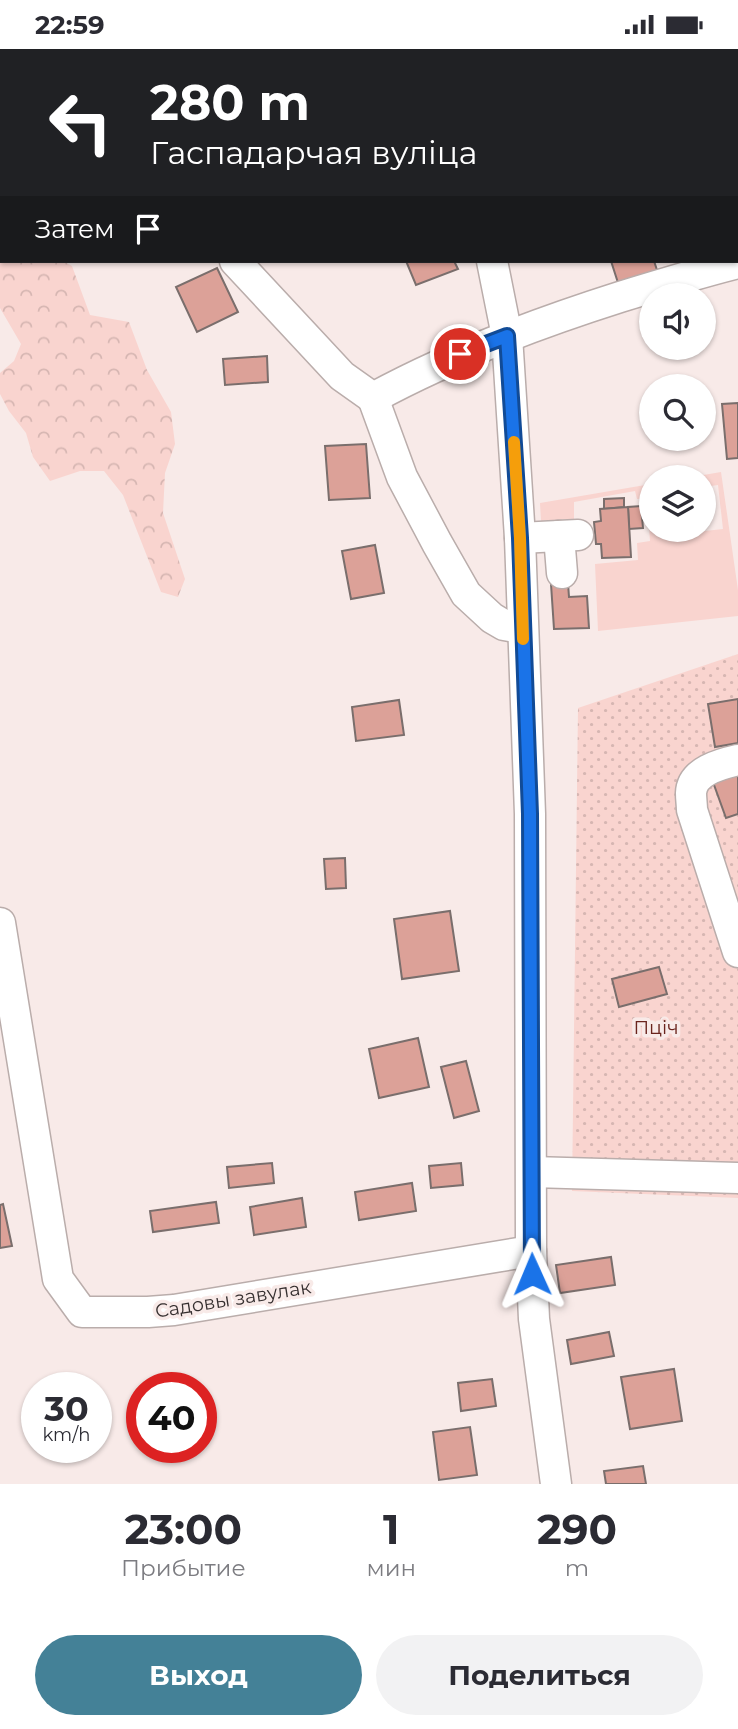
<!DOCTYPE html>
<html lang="ru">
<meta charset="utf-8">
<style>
body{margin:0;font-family:Montserrat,sans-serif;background:#f2f2f3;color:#2b2b33;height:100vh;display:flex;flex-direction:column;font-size:26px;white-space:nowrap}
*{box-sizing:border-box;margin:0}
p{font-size:23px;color:#7c7c81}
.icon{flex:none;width:38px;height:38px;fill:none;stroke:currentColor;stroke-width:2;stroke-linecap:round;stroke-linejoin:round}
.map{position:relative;height:1435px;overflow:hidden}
.sheet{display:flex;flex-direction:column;background:#fff;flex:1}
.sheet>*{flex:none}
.banner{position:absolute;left:0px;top:0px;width:738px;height:214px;box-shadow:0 2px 5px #0004;background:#202124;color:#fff;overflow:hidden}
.buttons{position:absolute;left:639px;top:234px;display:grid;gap:14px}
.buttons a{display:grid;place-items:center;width:77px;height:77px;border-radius:50%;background:#fff;box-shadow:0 2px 5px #0004;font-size:35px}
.speed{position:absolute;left:21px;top:1323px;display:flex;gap:14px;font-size:35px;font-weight:700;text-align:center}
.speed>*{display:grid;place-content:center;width:91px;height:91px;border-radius:50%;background:#fff;box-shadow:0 2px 5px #0004;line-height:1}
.speed small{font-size:18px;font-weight:400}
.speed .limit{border:10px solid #d22;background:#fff;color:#111}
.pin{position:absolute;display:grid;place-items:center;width:60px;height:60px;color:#fff;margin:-30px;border:4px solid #fff;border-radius:50%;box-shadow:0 2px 7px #0007}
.me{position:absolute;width:77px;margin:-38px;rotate:359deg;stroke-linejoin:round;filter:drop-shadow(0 0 5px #0008)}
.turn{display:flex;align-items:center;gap:24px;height:147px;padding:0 35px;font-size:32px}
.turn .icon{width:91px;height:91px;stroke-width:2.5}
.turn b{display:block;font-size:49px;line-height:60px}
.then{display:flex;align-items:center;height:66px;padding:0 35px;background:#0003;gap:14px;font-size:26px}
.eta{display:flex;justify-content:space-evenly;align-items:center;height:119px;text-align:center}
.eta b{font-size:42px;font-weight:700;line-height:49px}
.primary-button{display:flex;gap:14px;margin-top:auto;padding:14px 35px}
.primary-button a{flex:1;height:80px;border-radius:42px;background:#448197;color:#fff;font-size:28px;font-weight:700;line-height:80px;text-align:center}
.primary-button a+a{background:#f2f2f3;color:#2b2b33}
.status{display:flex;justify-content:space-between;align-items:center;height:49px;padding:0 35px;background:#fff;direction:ltr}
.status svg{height:19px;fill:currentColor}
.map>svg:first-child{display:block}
.grass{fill:#f9d4cf}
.forest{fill:url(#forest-crowns)}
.park{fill:url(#park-dots)}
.building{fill:#dca198;stroke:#7a6e6c;stroke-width:2}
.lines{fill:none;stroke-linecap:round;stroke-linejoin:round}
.minor-casing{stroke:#baadab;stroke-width:33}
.minor{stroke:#fff;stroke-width:30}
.route-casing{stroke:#114b97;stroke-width:18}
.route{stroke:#1a73e8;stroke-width:12}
.slow{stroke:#f59e0b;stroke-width:12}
.labels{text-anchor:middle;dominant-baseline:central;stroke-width:7;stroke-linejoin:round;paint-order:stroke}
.park-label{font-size:19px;fill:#6a241d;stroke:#f8eae8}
.street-label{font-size:19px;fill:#352f2f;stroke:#f8eae8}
</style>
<div class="status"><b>22:59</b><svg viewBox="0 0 49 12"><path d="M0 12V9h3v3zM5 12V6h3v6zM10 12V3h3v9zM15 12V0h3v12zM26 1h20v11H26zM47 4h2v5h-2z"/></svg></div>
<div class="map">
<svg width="738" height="1435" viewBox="0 0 738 1435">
<defs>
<pattern id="forest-crowns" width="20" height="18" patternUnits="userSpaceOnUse" patternTransform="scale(1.75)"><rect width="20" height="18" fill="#f9d4cf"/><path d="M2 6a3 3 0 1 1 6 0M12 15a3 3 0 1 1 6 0" fill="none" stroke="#d6b6b2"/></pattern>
<pattern id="park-dots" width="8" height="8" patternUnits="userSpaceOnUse" patternTransform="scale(1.75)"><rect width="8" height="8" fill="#f9d4cf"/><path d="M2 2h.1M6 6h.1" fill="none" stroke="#d6b6b2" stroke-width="1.8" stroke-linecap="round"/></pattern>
</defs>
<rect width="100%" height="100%" fill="#f8eae8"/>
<polygon class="grass" points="721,423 738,541 738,567 598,582 595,515 638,511 637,494 650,492 647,449 637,450 635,442 574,453 574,470 541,472 540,454 651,435 651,481 686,481 687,484 723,480 718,436 704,438 704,429 686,429"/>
<polygon class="forest" points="0,177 2,178 2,212 63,212 72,217 90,266 129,273 147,321 171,363 175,395 165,424 163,464 185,530 178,548 161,543 123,446 104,422 80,422 50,432 33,408 26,384 9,362 0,345 0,324 14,312 21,295 0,259"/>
<polygon class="park" points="738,605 738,1149 572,1142 578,659"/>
<g class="building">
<polygon points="406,212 454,212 458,220 416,236"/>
<polygon points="611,212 654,212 659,227 620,240"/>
<polygon points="217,219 238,263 197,283 176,238"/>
<polygon points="267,307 268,333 225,336 223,310"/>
<polygon points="738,354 738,409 727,410 722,355"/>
<polygon points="366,395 370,449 329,451 325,397"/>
<polygon points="624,449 624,458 604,460 604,450"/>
<polygon points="641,457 643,479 629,480 628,458"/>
<polygon points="628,458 631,508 602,509 601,495 596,495 594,473 601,472 600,460"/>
<polygon points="375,496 384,544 351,550 342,502"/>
<polygon points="568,534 569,548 587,547 589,579 554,580 551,535"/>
<polygon points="738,650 738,694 715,698 708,655"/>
<polygon points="399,651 404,686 356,692 352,658"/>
<polygon points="738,724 738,765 726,769 713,733"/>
<polygon points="345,809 346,839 326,840 324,810"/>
<polygon points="450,862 459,922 402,930 394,870"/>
<polygon points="659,918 667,945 619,958 612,930"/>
<polygon points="418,989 429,1038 379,1049 369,1000"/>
<polygon points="466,1012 479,1062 454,1069 441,1018"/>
<polygon points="272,1114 274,1134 229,1139 227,1118"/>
<polygon points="461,1114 463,1136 431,1139 429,1117"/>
<polygon points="412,1134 416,1162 359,1171 355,1143"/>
<polygon points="302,1149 306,1178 254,1186 250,1158"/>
<polygon points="216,1153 219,1174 153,1183 150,1162"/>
<polygon points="3,1155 12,1197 0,1199 0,1156"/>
<polygon points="611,1208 615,1236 560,1244 556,1216"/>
<polygon points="609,1283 614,1307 571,1315 567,1291"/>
<polygon points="674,1320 682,1372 630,1380 621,1328"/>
<polygon points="492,1330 496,1357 461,1362 458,1334"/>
<polygon points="470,1378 477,1426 439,1431 433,1383"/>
<polygon points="643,1417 646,1435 606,1435 604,1422"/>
</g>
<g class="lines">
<defs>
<g id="minor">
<polyline points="452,0 452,2"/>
<path d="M235,212L342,327L373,349C452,306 535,275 620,248C659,236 698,224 738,214"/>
<polyline points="492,212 507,287 520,489 530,765 531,1202 534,1270 556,1435"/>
<polyline points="373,349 402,428 437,494 466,545 492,569 504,576 522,579"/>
<polyline points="559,487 562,524"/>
<polyline points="520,489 578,486"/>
<path d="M738,711C720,715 692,722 691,744C691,750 692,756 692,761L738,903"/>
<polyline points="0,874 58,1230 82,1263 148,1263 174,1261 531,1202"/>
<polyline points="532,1123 738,1129"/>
</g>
</defs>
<use href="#minor" class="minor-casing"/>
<use href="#minor" class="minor"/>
</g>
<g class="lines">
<defs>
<polyline id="route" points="460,305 507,287 520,489 530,765 532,1225"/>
</defs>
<use href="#route" class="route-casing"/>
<use href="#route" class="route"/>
<polyline class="slow" points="514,393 520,489 523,590"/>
</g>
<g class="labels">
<g class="park-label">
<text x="656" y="978">Пціч</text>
</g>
<g class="street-label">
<text transform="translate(233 1250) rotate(-9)">Садовы завулак</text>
</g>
</g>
</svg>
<div class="buttons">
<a><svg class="icon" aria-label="sound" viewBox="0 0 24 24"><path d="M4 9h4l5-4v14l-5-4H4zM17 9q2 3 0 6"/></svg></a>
<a><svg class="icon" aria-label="search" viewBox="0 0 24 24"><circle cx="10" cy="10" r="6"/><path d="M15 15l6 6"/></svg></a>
<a><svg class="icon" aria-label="layers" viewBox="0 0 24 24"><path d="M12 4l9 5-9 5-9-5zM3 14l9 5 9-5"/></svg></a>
</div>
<div class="speed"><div>30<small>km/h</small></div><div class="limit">40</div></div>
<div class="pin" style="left:460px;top:305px;background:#d93025"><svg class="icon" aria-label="arrive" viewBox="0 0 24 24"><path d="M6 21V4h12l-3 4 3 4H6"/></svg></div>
<svg class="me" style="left:532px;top:1225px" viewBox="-20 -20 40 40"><path d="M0-17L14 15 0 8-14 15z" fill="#1a73e8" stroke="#fff" stroke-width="4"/></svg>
<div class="banner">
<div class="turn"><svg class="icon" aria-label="left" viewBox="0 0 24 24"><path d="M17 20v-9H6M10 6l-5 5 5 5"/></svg><div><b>280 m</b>Гаспадарчая вуліца</div></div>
<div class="then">Затем<svg class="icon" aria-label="arrive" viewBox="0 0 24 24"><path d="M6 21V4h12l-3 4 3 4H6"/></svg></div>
</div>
</div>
<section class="sheet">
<div class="eta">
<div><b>23:00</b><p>Прибытие</p></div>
<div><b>1</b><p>мин</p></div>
<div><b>290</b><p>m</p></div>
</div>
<div class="primary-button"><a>Выход</a><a>Поделиться</a></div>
</section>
